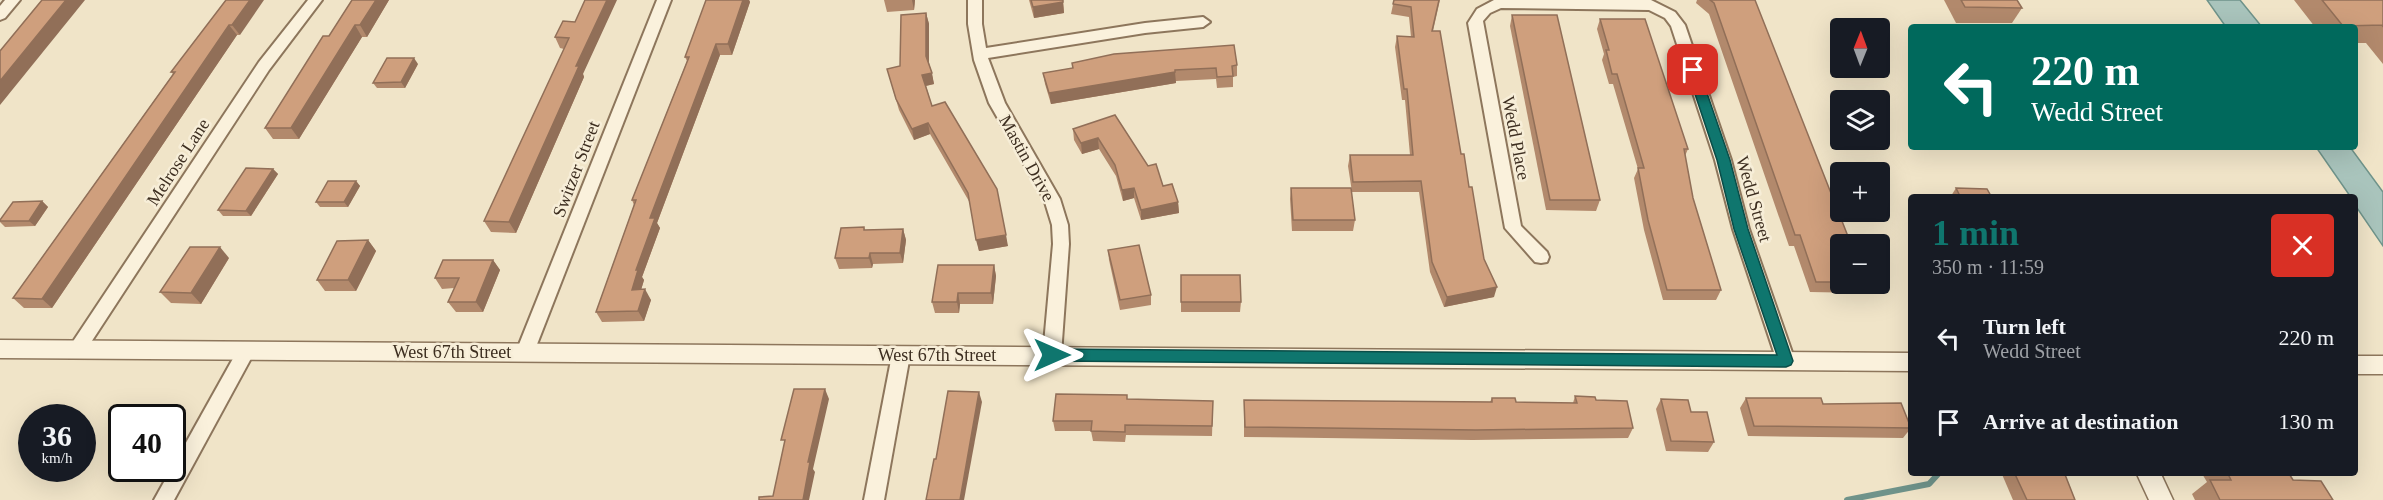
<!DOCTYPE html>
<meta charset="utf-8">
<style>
body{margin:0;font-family:"Times New Roman",serif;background:#20242c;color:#f1f3f6;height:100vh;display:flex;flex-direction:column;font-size:22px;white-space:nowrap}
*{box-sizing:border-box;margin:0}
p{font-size:20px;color:#9ea1a6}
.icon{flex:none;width:33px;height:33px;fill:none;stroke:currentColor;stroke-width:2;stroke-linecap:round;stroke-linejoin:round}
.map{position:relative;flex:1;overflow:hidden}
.sheet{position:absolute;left:1908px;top:194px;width:450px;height:282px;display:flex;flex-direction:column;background:#171b24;border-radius:6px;box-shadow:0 6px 24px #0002}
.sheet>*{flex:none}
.top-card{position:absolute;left:1908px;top:24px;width:450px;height:126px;border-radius:6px;box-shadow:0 6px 24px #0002;background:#00695c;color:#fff;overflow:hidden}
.needle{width:39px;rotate:1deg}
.tools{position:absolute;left:1830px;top:18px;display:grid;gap:12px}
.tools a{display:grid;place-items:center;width:60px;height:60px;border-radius:6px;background:#171b24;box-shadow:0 6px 24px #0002;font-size:30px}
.speed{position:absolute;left:18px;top:404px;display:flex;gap:12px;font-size:30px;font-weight:700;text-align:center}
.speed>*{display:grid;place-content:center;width:78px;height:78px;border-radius:50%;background:#171b24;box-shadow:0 6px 24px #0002;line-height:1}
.speed small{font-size:15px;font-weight:400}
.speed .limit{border:3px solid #111;border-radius:9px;background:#fff;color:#111}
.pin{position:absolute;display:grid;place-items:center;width:51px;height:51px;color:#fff;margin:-26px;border-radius:12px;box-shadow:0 3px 9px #0006}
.me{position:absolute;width:66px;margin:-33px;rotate:90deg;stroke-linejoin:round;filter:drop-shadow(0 0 4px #0008)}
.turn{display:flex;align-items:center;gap:21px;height:126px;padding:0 24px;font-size:27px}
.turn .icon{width:78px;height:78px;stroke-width:2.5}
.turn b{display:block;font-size:42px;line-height:51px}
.round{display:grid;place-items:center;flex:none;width:63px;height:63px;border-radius:6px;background:#20242c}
.overview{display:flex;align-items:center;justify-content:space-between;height:102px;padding:0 24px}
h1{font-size:36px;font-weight:600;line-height:45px;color:#0f766e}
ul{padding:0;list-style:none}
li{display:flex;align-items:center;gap:18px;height:84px;padding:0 24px}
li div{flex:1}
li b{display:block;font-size:22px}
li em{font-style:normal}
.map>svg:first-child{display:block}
.water{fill:#a9c4bc;stroke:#6f938a;stroke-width:1.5}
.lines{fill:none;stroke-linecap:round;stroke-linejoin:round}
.stream{stroke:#6f938a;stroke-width:6}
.minor-casing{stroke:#8d765c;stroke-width:4}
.tertiary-casing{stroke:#8d765c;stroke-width:3}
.minor{fill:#faf1dc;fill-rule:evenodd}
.tertiary{fill:#faf1dc;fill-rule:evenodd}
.wall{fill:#b2896c}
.shaded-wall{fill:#916f58}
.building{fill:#cf9f7d;stroke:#916f58;stroke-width:1.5}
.route{fill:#0f766e;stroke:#0a4d48;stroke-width:1.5}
.labels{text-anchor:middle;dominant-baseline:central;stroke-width:5;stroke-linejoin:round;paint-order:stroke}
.street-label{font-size:18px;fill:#3d2e20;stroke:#f7eed8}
</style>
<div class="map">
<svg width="2383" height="500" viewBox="0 0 2383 500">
<rect width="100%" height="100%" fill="#f0e4c8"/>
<g class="water">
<polygon points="2207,0 2240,0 2262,27 2226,27"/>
<polygon points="2316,147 2350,147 2383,192 2383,246 2355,205 2355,196 2350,196"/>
</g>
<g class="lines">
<polyline class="stream" points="1847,500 1929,484 1940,472"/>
<defs>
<g id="minor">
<polygon points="5,0 20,0 5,18 0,20 0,6"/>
<polygon points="308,0 322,0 269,70 84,353 78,355 72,353 69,348 72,343 259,62"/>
<polygon points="657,0 671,0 534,352 531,357 525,359 519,357 516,352"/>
<polygon points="968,0 982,0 982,24 986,48 1145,23 1203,17 1210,22 1203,27 1145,33 988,58 1005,103 1060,199 1068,225 1069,244 1061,355 1058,360 1052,362 1046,360 1043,355 1053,244 1052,225 1044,199 989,103 974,60 968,24"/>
<polygon points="1494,0 1651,0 1675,12 1685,25 1731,160 1749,229 1795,361 1792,366 1786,368 1780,366 1777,361 1733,229 1715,160 1671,26 1665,18 1649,10 1501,8 1490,13 1483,21 1521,226 1547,252 1549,257 1547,262 1541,263 1535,262 1505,228 1468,23 1477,9"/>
<polygon points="246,344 252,346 255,351 174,500 154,500 240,346"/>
<polygon points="901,348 907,350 910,355 884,500 864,500 892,355 895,350"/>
</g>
<g id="tertiary">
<polygon points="0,340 1911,353 1911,371 0,358"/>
<rect x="2355" y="356" width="28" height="18"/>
<polygon points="2136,472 2160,472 2173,500 2149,500"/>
</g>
</defs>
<use href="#minor" class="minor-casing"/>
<use href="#tertiary" class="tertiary-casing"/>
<use href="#minor" class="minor"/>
<use href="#tertiary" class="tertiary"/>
</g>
<g class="wall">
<polygon points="226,0 240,35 237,35 52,308 24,308 13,298 173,74 171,72"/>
<polygon points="352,0 389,0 367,37 362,37 299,139 273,139 265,128 329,36"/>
<polygon points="743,0 749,0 750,2 732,55 720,55 657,223 660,228 642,277 644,280 641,290 651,300 644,321 602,322 596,312 634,205 632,200 687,61 685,57"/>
<polygon points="884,0 915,0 914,10 887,12"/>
<polygon points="1029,0 1063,0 1064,13 1034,18"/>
<polygon points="1394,0 1440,0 1433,31 1461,154 1484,259 1494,297 1444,307 1430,272 1419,192 1352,192 1348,166 1350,155 1410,155 1405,100 1402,100 1395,47 1397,36 1411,37 1409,17 1391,14"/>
<polygon points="1697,0 1755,0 1840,244 1840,284 1869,284 1863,293 1810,292 1794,246 1789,246 1709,14 1696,3"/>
<polygon points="1944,0 2017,0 2022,8 2012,23 1956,23"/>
<polygon points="2294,0 2383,0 2383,64 2366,43 2355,43 2355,27 2315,27"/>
<polygon points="926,13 929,24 929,63 934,84 926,86 932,106 1008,246 979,251 970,203 930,134 914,140 899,110 887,69 900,66"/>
<polygon points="1512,15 1600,200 1596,211 1546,210 1510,26"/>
<polygon points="1600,19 1688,149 1685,156 1693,198 1721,290 1716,300 1663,300 1644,230 1634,178 1638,169 1613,84 1609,84 1602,60 1604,54 1597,29"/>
<polygon points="575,22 583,74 584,77 516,233 491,232 484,221 564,49 560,48 555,37"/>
<polygon points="1072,63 1237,65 1237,76 1233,77 1233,87 1217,88 1216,79 1176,81 1176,83 1051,104 1045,84 1043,73 1072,68"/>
<polygon points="418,64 405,88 377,88 373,83"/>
<polygon points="1115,115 1148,166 1163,186 1178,202 1179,213 1141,220 1134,198 1123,201 1116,176 1099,149 1082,154 1074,140 1073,129"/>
<polygon points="273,169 278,174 251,216 223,216 218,210"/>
<polygon points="356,181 360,186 348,207 320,207 316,202"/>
<polygon points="1291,188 1355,220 1353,231 1292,231 1290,199"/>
<polygon points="1956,188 1991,196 1951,196"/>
<polygon points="42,201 48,207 35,226 5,227 0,222 0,220"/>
<polygon points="864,227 865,230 903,229 906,240 903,263 873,264 872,268 839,269 835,258"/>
<polygon points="368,240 376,251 356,291 325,291 317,280"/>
<polygon points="1108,250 1151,295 1151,305 1120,310 1109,260"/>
<polygon points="229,258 201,304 171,303 160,292"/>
<polygon points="493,260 500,270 483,312 456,312 448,302 454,288 442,289 435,278"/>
<polygon points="994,265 996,276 993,304 960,304 959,313 935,313 932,302"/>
<polygon points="1181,275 1241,302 1240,312 1181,312"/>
<polygon points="1575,396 1596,400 1633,428 1628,438 1473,440 1244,437 1244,400 1490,402 1492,398 1516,402 1573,403"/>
<polygon points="1746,398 1823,404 1911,428 1903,438 1748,436 1740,408"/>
<polygon points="1127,399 1213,401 1212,436 1126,435 1125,442 1093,441 1091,431 1055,431 1053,421"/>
<polygon points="1661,399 1691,412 1714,442 1708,452 1666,451 1656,409"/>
<polygon points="2001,472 2064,472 2075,500 2013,500"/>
<polygon points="2201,472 2288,472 2293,480 2333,500 2195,500 2192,494 2207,482"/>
</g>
<g class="shaded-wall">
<polygon points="66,0 85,0 0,105 0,81"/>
<polygon points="250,0 264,0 240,35 232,25"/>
<polygon points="376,0 389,0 367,37 360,25"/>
<polygon points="607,0 617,0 583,74 584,77 516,233 509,222 576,66"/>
<polygon points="743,0 749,0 750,2 732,55 728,44"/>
<polygon points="912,0 915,0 914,10"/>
<polygon points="1063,2 1064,13 1034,18 1033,7"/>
<polygon points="926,13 929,24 929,67 926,56"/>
<polygon points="229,25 237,35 52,308 42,299"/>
<polygon points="355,25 362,37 299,139 291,128"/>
<polygon points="716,44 720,55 657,223 660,228 642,277 644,280 638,300 632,290 636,270 650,218"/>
<polygon points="414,58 418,64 405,88 401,82"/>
<polygon points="1175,72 1176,83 1051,104 1049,93"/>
<polygon points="932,73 934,84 925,86 922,75"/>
<polygon points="928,123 930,134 914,140 912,129"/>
<polygon points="1098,138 1099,149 1082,154 1081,143"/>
<polygon points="273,169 278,174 251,216 246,211"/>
<polygon points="356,181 360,186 348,207 344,202"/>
<polygon points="1134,188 1134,198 1123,201 1122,190"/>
<polygon points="42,201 48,207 35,226 29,221"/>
<polygon points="1178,202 1179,213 1141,220 1141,210"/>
<polygon points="903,229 906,240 903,263 900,253"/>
<polygon points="1006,235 1008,246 979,251 976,240"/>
<polygon points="368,240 376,251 356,291 348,280"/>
<polygon points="220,247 229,258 201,304 191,293"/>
<polygon points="870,253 873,264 872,268 869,258"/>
<polygon points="493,260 500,270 483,312 476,302"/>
<polygon points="994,265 996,276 993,304 991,293"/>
<polygon points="1497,287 1494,297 1444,307 1447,297"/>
<polygon points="645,289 651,300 644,321 638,311"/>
<polygon points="958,293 960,304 959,313 957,302"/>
<polygon points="825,389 829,399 813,469 815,472 809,500 803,500 808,462"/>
<polygon points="979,392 982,402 964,500 960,500"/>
</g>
<g class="building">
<polygon points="42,0 66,0 0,81 0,51"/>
<polygon points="226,0 250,0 232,25 229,25 42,299 13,298 175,72 171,72"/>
<polygon points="352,0 376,0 360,25 355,25 291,128 265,128 323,36 329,36"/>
<polygon points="585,0 607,0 576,66 579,66 509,222 484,221 569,38 555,37 563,21 575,22"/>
<polygon points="706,0 743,0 728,44 716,44 650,218 655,218 636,270 638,270 632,290 645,289 638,311 596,312 636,200 632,200 689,57 685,57"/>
<polygon points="1031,0 1063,0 1063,2 1033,7"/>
<polygon points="1394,0 1439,0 1432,31 1440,31 1461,154 1464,154 1469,187 1472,187 1484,259 1497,287 1447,297 1432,262 1421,181 1353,182 1350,155 1413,155 1407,89 1404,89 1397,36 1414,37 1411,7 1393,4"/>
<polygon points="1710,0 1755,0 1851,244 1840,244 1840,282 1816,282 1800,235 1795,235 1714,3"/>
<polygon points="1961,0 2017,0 2022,8 1965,7"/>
<polygon points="2322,0 2383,0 2383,27 2382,25 2343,26"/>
<polygon points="926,13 926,56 932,73 922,75 932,106 945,102 997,189 1006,235 976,240 968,193 928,123 912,129 896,99 887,69 900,66 901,15"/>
<polygon points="1512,15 1557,15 1600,200 1550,200"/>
<polygon points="1600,19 1645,19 1688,149 1684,149 1693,198 1721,290 1667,290 1648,220 1638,168 1644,168 1617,74 1612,74 1606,50 1609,50"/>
<polygon points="1234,45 1237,65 1232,66 1233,76 1217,77 1216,68 1175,70 1175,72 1049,93 1043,73 1073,68 1072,63 1114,54"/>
<polygon points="387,58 414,58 401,82 373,83"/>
<polygon points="1115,115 1148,166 1156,164 1163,186 1172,184 1178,202 1141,210 1134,188 1122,190 1115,165 1098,138 1081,143 1073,129"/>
<polygon points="246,168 273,169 246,211 218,210"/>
<polygon points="328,181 356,181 344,202 316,202"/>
<polygon points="1291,188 1351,188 1355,220 1293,220"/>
<polygon points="1956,188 1987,189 1991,196 1960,196"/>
<polygon points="42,201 29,221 0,221 0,220 13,202"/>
<polygon points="864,227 864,230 903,229 900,253 870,253 869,258 835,258 841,228"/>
<polygon points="368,240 348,280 317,280 337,241"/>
<polygon points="1139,245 1151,295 1120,300 1108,250"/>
<polygon points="190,247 220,247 191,293 160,292"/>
<polygon points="443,260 493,260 476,302 448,302 459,278 435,278"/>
<polygon points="938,265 994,265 991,293 958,293 957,302 932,302"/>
<polygon points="1181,275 1240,275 1241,302 1181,302"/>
<polygon points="794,389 825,389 808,462 810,462 803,500 759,500 759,497 773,496 785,440 781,440"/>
<polygon points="948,391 979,392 960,500 926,500 934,459 936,459"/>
<polygon points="1056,394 1127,395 1127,399 1213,401 1212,426 1125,425 1125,432 1091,431 1092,421 1053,421"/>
<polygon points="1575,396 1595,397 1596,400 1627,401 1633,428 1476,430 1245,427 1244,400 1492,402 1492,398 1515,398 1516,402 1577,403"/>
<polygon points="1746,398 1821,398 1823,404 1901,403 1911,428 1754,426"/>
<polygon points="1661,399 1688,400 1691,412 1707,412 1714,442 1671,441"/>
<polygon points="2014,472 2064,472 2075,500 2027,500"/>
<polygon points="2227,472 2288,472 2293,480 2321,481 2333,500 2220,500 2210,480 2231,480"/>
</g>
<polygon class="route" points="1693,66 1699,70 1730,160 1748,229 1793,361 1791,365 1786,367 1052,361 1047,359 1045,355 1047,350 1052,349 1777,355 1734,229 1717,160 1687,70"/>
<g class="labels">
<g class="street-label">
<text transform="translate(1516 138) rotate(79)">Wedd Place</text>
<text transform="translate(1027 158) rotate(61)">Mastin Drive</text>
<text transform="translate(178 162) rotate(-57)">Melrose Lane</text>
<text transform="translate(576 169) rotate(-69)">Switzer Street</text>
<text transform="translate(1754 199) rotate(74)">Wedd Street</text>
<text x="452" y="352">West 67th Street</text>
<text x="937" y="355">West 67th Street</text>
</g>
</g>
</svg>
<div class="tools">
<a><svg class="needle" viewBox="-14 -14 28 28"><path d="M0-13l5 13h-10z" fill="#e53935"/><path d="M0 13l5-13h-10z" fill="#9ea1a6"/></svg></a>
<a><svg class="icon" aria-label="layers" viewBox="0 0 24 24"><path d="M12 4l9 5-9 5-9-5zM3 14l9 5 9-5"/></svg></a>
<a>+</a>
<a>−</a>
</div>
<div class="speed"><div>36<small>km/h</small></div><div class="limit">40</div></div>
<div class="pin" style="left:1693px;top:70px;background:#d93025"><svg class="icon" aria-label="arrive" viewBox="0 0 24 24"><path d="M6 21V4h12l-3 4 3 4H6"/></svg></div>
<svg class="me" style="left:1052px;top:355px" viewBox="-20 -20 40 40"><path d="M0-17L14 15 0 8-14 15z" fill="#0f766e" stroke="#fff" stroke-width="4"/></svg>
<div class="top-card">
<div class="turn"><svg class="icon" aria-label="left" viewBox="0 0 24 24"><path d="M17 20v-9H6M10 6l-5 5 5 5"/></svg><div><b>220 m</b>Wedd Street</div></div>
</div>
<section class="sheet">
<div class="overview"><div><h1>1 min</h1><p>350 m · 11:59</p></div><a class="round" style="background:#d93025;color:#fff"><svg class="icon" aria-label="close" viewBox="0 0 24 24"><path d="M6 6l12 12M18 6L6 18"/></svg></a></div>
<ul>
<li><svg class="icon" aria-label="left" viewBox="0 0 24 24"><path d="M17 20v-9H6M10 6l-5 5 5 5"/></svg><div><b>Turn left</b><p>Wedd Street</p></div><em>220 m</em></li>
<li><svg class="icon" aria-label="arrive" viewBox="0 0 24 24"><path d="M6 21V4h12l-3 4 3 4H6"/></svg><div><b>Arrive at destination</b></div><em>130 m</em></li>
</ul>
</section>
</div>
